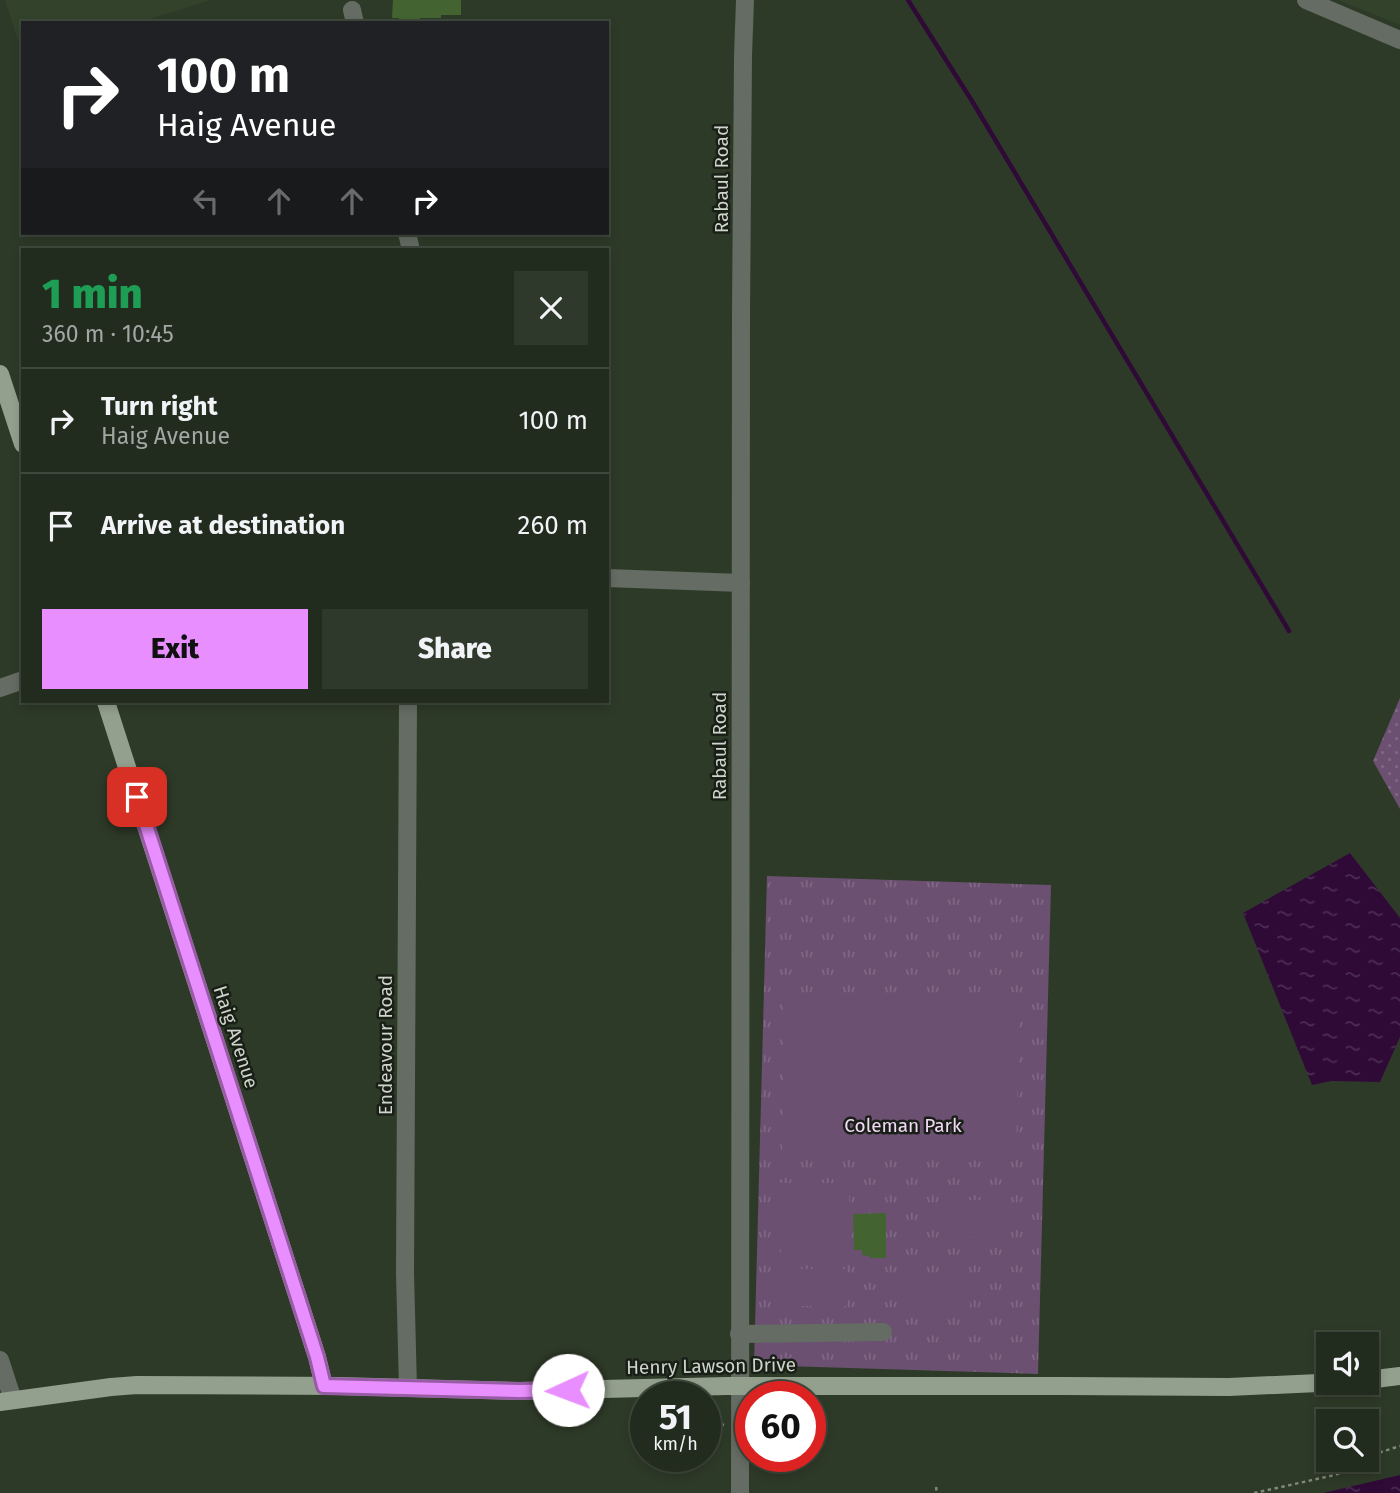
<!DOCTYPE html>
<meta charset="utf-8">
<style>
body{margin:0;font-family:"Fira Sans",sans-serif;background:#2e382b;color:#f1f3f6;height:100vh;display:flex;flex-direction:column;font-size:26px;white-space:nowrap}
*{box-sizing:border-box;margin:0}
p{font-size:23px;color:#a2a7a4}
.icon{flex:none;width:38px;height:38px;fill:none;stroke:currentColor;stroke-width:2;stroke-linecap:round;stroke-linejoin:round}
.map{position:relative;flex:1;overflow:hidden}
.side{position:absolute;left:21px;top:248px;width:588px;height:455px;display:flex;flex-direction:column;background:#222c1e;border-radius:0px;box-shadow:0 4px 10px #0003,0 0 0 2px #3f483c}
.side>*{flex:none}
.guide{position:absolute;left:21px;top:21px;width:588px;height:214px;border-radius:0px;box-shadow:0 4px 10px #0003,0 0 0 2px #3f483c;background:#202124;color:#fff;overflow:hidden}
.buttons{position:absolute;left:1316px;top:1332px;display:grid;gap:14px}
.buttons a{display:grid;place-items:center;width:63px;height:63px;border-radius:0px;background:#222c1e;box-shadow:0 4px 10px #0003,0 0 0 2px #3f483c;font-size:35px}
.speed{position:absolute;left:630px;top:1381px;display:flex;gap:14px;font-size:35px;font-weight:700;text-align:center}
.speed>*{display:grid;place-content:center;width:91px;height:91px;border-radius:50%;background:#222c1e;box-shadow:0 4px 10px #0003,0 0 0 2px #3f483c;line-height:1}
.speed small{font-size:18px;font-weight:400}
.speed .limit{border:10px solid #d22;background:#fff;color:#111}
.pin{position:absolute;display:grid;place-items:center;width:60px;height:60px;color:#fff;margin:-30px;border-radius:14px;box-shadow:0 4px 10px #0006}
.me{position:absolute;width:77px;margin:-38px;rotate:268deg;stroke-linejoin:round;filter:drop-shadow(0 0 5px #0008)}
.turn{display:flex;align-items:center;gap:24px;height:147px;padding:0 21px;font-size:32px}
.turn .icon{width:91px;height:91px;stroke-width:2.5}
.turn b{display:block;font-size:49px;line-height:60px}
.lanes{display:flex;align-items:center;height:66px;padding:0 21px;background:#0003;justify-content:center;gap:35px;direction:ltr}
.lanes .off{opacity:.35}
.round{display:grid;place-items:center;flex:none;width:74px;height:74px;border-radius:0px;background:#2e382b}
.headline{display:flex;align-items:center;justify-content:space-between;height:119px;padding:0 21px}
h1{font-size:42px;font-weight:800;line-height:52px;color:#1e9e55}
.primary-button{display:flex;gap:14px;margin-top:auto;padding:14px 21px}
.primary-button a{flex:1;height:80px;border-radius:0px;background:#e98efe;color:#111;font-size:28px;font-weight:800;line-height:80px;text-align:center}
.primary-button a+a{background:#2e382b;color:#f1f3f6}
ul{padding:0;list-style:none}
li{display:flex;align-items:center;gap:21px;height:105px;padding:0 21px;border-top:2px solid #3f483c}
li div{flex:1}
li b{display:block;font-size:26px}
li em{font-style:normal}
.map>svg:first-child{display:block}
.built{fill:#33432b}
.grass{fill:url(#grass-dots)}
.park{fill:url(#park-tufts)}
.pitch{fill:#6b5072}
.water{fill:url(#water-ripples)}
.lines{fill:none;stroke-linecap:round;stroke-linejoin:round}
.stream{stroke:#2f0a37;stroke-width:4.5}
.building{fill:#436430}
.path{stroke:#80897b;stroke-width:2.5;stroke-dasharray:3.5 3.5;stroke-linecap:butt}
.minor{stroke:#656c63;stroke-width:18}
.major{stroke:#94a08e;stroke-width:18}
.route-casing{stroke:#975ca5;stroke-width:18}
.route{stroke:#e98efe;stroke-width:12}
.labels{text-anchor:middle;dominant-baseline:central;stroke-width:5;stroke-linejoin:round;paint-order:stroke}
.street-label{font-size:19px;fill:#ced5ca;stroke:#191f17}
.park-label{font-size:19px;fill:#f1d9f7;stroke:#191f17}
</style>
<div class="map">
<svg width="1400" height="1493" viewBox="0 0 1400 1493">
<defs>
<pattern id="grass-dots" width="8" height="8" patternUnits="userSpaceOnUse" patternTransform="scale(1.75)"><rect width="8" height="8" fill="#6b5072"/><path d="M2 2h.1M6 6h.1" fill="none" stroke="#7f6885" stroke-width="1.8" stroke-linecap="round"/></pattern>
<pattern id="park-tufts" width="24" height="20" patternUnits="userSpaceOnUse" patternTransform="scale(1.75)"><rect width="24" height="20" fill="#6b5072"/><path d="M3 7l-1-3M5 7V3M7 7l1-3M15 17l-1-3M17 17v-4M19 17l1-3" fill="none" stroke="#7f6885"/></pattern>
<pattern id="water-ripples" width="26" height="14" patternUnits="userSpaceOnUse" patternTransform="scale(1.75)"><rect width="26" height="14" fill="#2f0a37"/><path d="M2 4q2-2 4 0t4 0M15 11q2-2 4 0t4 0" fill="none" stroke="#4c2d53"/></pattern>
</defs>
<rect width="100%" height="100%" fill="#2e3a28"/>
<g class="built">
<polygon points="5,0 211,0 137,23 23,23 23,56"/>
<polygon points="1339,0 1400,0 1400,25"/>
</g>
<polygon class="grass" points="1400,698 1400,809 1373,761"/>
<polygon class="park" points="767,876 1051,885 1038,1374 754,1365"/>
<g class="pitch">
<polygon points="785,997 1019,1001 1016,1161 782,1156"/>
<polygon points="781,1183 849,1183 849,1220 780,1220"/>
<rect x="939" y="1200" width="69" height="37"/>
<rect x="781" y="1226" width="69" height="37"/>
<rect x="778" y="1269" width="69" height="37"/>
<polygon points="902,1280 970,1280 970,1317 901,1317"/>
</g>
<g class="water">
<polygon points="1350,853 1400,918 1400,1037 1380,1082 1332,1081 1312,1085 1243,913"/>
<polygon points="1400,1475 1400,1493 1323,1493"/>
</g>
<g class="lines">
<polyline class="stream" points="908,0 972,101 1289,631"/>
</g>
<g class="building">
<polygon points="393,0 461,0 461,15 441,15 441,18 420,18 420,23 399,23 399,18 392,18"/>
<polygon points="886,1213 886,1258 870,1258 869,1256 862,1255 862,1250 854,1250 853,1214"/>
</g>
<g class="lines">
<g class="path">
<path d="M705,1405C717,1405 719,1414 721,1424L724,1425"/>
<polyline points="936,1487 937,1493"/>
<polyline points="1254,1493 1335,1475 1360,1465 1378,1453 1400,1446"/>
</g>
<g class="minor">
<polyline points="1306,0 1400,40"/>
<polyline points="352,10 355,23"/>
<polyline points="407,233 411,250"/>
<polyline points="607,578 741,583"/>
<polyline points="0,688 23,680"/>
<polyline points="739,1334 883,1332"/>
<polyline points="0,1360 13,1400"/>
<polyline points="408,1388 405,1273 408,702"/>
<polyline points="740,1493 741,314 743,56 745,0"/>
</g>
<g class="major">
<polyline points="0,374 23,444"/>
<polyline points="106,702 317,1357 324,1386"/>
<polyline points="1367,1380 1400,1376"/>
<polyline points="0,1402 111,1387 137,1385 340,1386 520,1391 727,1386 1064,1386 1229,1387 1340,1382"/>
</g>
</g>
<g class="lines">
<defs>
<polyline id="route" points="137,797 317,1357 324,1386 520,1391 568,1390"/>
</defs>
<use href="#route" class="route-casing"/>
<use href="#route" class="route"/>
</g>
<g class="labels">
<g class="street-label">
<text transform="translate(721 179) rotate(-90)">Rabaul Road</text>
<text transform="translate(719 746) rotate(-90)">Rabaul Road</text>
<text transform="translate(236 1037) rotate(72)">Haig Avenue</text>
<text transform="translate(385 1045) rotate(-90)">Endeavour Road</text>
<text transform="translate(711 1366) rotate(-1)">Henry Lawson Drive</text>
</g>
<g class="park-label">
<text x="903" y="1125">Coleman Park</text>
</g>
</g>
</svg>
<div class="buttons">
<a><svg class="icon" aria-label="sound" viewBox="0 0 24 24"><path d="M4 9h4l5-4v14l-5-4H4zM17 9q2 3 0 6"/></svg></a>
<a><svg class="icon" aria-label="search" viewBox="0 0 24 24"><circle cx="10" cy="10" r="6"/><path d="M15 15l6 6"/></svg></a>
</div>
<div class="speed"><div>51<small>km/h</small></div><div class="limit">60</div></div>
<div class="pin" style="left:137px;top:797px;background:#d93025"><svg class="icon" aria-label="arrive" viewBox="0 0 24 24"><path d="M6 21V4h12l-3 4 3 4H6"/></svg></div>
<svg class="me" style="left:568px;top:1390px" viewBox="-20 -20 40 40"><circle r="19" fill="#fff"/><path d="M0-13L10 11 0 6-10 11z" fill="#e98efe"/></svg>
<div class="guide">
<div class="turn"><svg class="icon" aria-label="right" viewBox="0 0 24 24"><path d="M7 20v-9h11M14 6l5 5-5 5"/></svg><div><b>100 m</b>Haig Avenue</div></div>
<div class="lanes"><svg class="icon off" aria-label="left" viewBox="0 0 24 24"><path d="M17 20v-9H6M10 6l-5 5 5 5"/></svg><svg class="icon off" aria-label="ahead" viewBox="0 0 24 24"><path d="M12 20V5M6 11l6-6 6 6"/></svg><svg class="icon off" aria-label="ahead" viewBox="0 0 24 24"><path d="M12 20V5M6 11l6-6 6 6"/></svg><svg class="icon" aria-label="right" viewBox="0 0 24 24"><path d="M7 20v-9h11M14 6l5 5-5 5"/></svg></div>
</div>
<section class="side">
<div class="headline"><div><h1>1 min</h1><p>360 m · 10:45</p></div><a class="round"><svg class="icon" aria-label="close" viewBox="0 0 24 24"><path d="M6 6l12 12M18 6L6 18"/></svg></a></div>
<ul>
<li><svg class="icon" aria-label="right" viewBox="0 0 24 24"><path d="M7 20v-9h11M14 6l5 5-5 5"/></svg><div><b>Turn right</b><p>Haig Avenue</p></div><em>100 m</em></li>
<li><svg class="icon" aria-label="arrive" viewBox="0 0 24 24"><path d="M6 21V4h12l-3 4 3 4H6"/></svg><div><b>Arrive at destination</b></div><em>260 m</em></li>
</ul>
<div class="primary-button"><a>Exit</a><a>Share</a></div>
</section>
</div>
